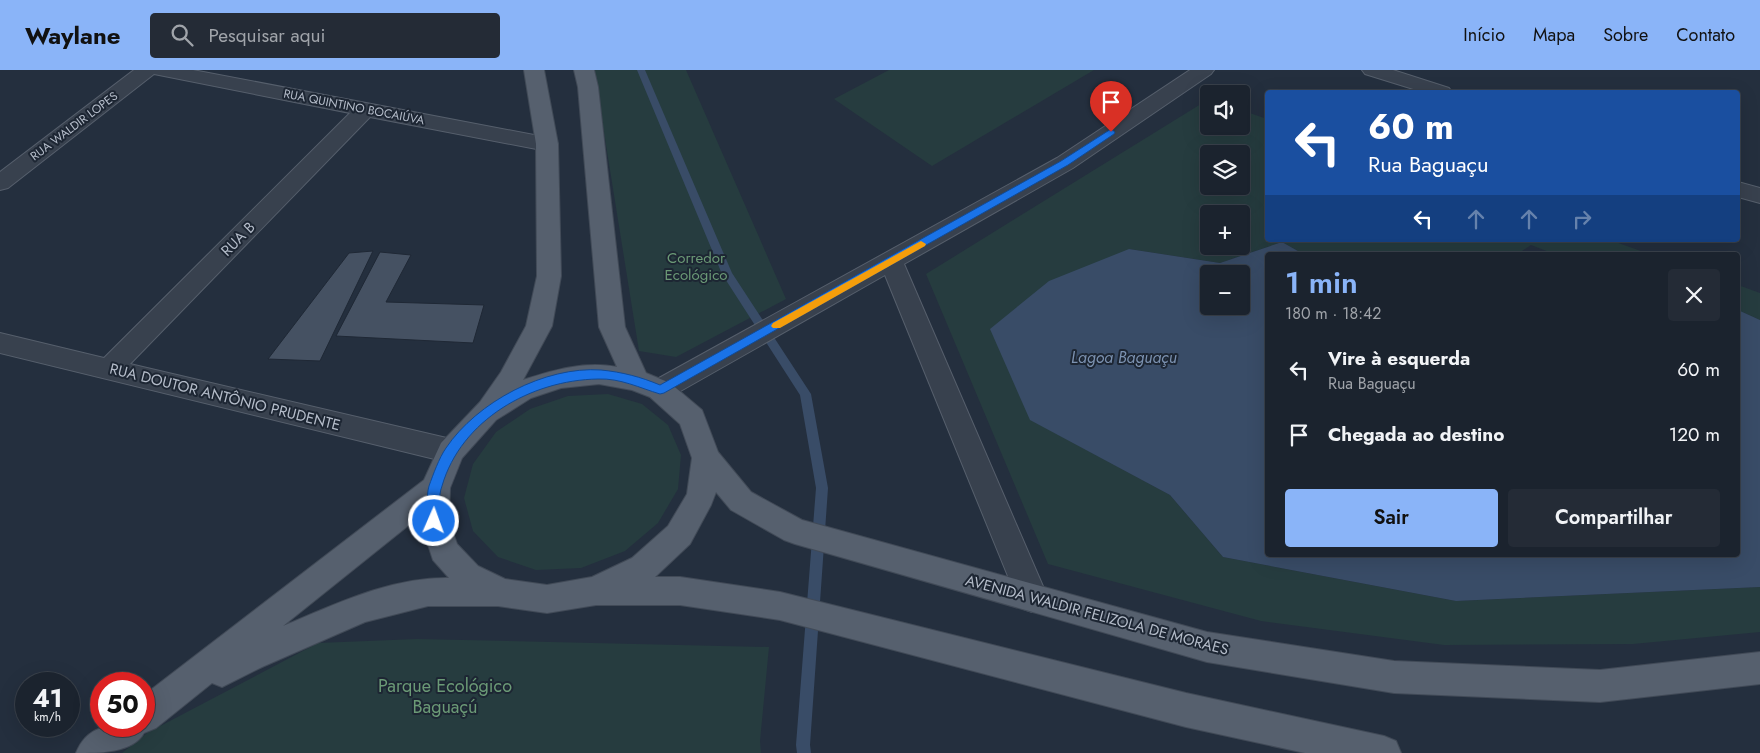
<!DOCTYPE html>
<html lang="pt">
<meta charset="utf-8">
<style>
body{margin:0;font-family:Jost,sans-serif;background:#242b36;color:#f1f3f6;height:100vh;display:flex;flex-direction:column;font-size:19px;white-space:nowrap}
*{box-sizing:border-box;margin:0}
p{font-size:16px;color:#a0a4aa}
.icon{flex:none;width:28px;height:28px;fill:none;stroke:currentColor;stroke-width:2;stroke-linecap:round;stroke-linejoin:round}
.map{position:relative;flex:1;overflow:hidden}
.drawer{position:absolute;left:1265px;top:182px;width:475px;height:305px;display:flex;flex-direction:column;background:#1b232e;border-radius:5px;box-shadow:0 5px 20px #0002,0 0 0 1px #39404a}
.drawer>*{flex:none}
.hud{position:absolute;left:1265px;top:20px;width:475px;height:152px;border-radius:5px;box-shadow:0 5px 20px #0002,0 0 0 1px #39404a;background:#1a4fa0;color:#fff;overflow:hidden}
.tools{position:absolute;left:1200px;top:15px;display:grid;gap:10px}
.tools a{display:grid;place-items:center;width:50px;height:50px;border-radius:5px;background:#1b232e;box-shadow:0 5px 20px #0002,0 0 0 1px #39404a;font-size:25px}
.speed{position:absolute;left:15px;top:602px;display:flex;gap:10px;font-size:25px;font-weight:700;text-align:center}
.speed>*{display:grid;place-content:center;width:65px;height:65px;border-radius:50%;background:#1b232e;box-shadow:0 5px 20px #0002,0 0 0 1px #39404a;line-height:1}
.speed small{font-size:12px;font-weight:400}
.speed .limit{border:8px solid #d22;background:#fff;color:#111}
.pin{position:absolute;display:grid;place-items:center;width:42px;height:42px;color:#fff;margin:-51px -21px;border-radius:50% 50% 50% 0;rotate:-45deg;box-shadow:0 0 5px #0007}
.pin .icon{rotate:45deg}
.me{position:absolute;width:55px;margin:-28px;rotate:2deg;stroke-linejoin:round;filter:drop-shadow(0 0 4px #0008)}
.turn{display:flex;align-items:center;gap:18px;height:105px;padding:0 20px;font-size:22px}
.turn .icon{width:65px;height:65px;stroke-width:2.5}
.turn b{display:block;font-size:35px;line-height:42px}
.lanes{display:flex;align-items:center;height:48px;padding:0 20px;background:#0003;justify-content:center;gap:25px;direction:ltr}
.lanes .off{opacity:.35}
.round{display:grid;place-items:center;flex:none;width:52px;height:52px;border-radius:5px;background:#242b36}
.overview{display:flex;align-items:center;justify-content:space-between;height:85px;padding:0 20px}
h1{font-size:30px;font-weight:600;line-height:38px;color:#8ab4f8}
.button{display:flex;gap:10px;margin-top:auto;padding:10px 20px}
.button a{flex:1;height:58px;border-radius:5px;background:#8ab4f8;color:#111;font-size:20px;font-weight:600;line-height:58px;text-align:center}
.button a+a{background:#242b36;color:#f1f3f6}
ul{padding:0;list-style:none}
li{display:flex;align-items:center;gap:15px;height:65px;padding:0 20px}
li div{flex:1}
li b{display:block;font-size:19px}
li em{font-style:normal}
header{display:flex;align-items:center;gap:30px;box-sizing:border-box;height:70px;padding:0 25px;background:#8ab4f8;color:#111}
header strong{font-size:24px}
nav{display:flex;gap:28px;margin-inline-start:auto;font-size:18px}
.search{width:350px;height:45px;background:#242b36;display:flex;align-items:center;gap:12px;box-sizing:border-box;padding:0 18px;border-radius:5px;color:#a0a4aa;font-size:19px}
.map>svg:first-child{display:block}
.green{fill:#263c3f;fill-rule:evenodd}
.water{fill:#394c67;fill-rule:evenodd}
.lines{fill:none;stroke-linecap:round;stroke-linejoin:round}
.stream{fill:#394c67;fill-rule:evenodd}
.building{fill:#455162;stroke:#1f2835}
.minor-casing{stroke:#565f6c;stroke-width:2}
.major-casing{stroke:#414a57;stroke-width:2}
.minor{fill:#38414e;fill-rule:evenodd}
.major{fill:#56606e;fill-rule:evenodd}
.route{fill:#1a73e8;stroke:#114b97}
.slow{fill:#f59e0b}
.labels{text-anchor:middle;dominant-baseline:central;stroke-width:4;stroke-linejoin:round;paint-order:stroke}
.far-street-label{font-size:12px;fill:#b4bcc9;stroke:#1d2633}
.street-label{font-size:15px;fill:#b4bcc9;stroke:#1d2633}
.park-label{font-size:15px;fill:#6b9a76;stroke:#1d2633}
.water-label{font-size:16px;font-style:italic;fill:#7c92b1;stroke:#1d2633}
.near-park-label{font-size:18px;fill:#6b9a76;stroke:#1d2633}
</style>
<header>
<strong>Waylane</strong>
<div class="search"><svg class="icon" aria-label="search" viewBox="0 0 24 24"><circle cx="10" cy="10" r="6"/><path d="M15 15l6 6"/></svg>Pesquisar aqui</div>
<nav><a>Início</a><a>Mapa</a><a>Sobre</a><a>Contato</a></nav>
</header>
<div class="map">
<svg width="1760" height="683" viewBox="0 0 1760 683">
<rect width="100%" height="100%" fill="#242f3e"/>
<g class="green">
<polygon points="594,0 686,0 786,229 676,287 639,281"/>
<polygon points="889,0 1094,0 932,96 834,29"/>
<path d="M1209,29V56H1241V40L1267,49L1268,170H1610L1652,185H1557L1531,175L1516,185H1305L1282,172L1220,193L1129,179L1031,350L1170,425L1223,487L1456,531L1760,517V562L1633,574L1444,575L1261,551L1048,494L926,204ZM1209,84H1241V116H1209ZM1209,144H1241V176H1209Z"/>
<polygon points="1738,215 1760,223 1760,250 1738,240"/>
<polygon points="608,324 642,334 668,355 681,385 678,419 658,453 625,481 581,498 536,500 498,487 473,461 464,428 473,394 496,362 530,339 568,326"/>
<polygon points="417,569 769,577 760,671 761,683 122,683 147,663 318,573"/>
</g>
<path class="water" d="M1282,172L1305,185H1268V485H1738V240L1760,250V517L1456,531L1223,487L1170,425L1030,350L990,259L1049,211L1129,179L1220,193ZM1209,204H1241V236H1209Z"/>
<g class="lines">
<polygon class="stream" points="637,0 645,0 732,203 811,324 828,418 810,675 811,683 797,683 796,675 816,418 800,325 722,204"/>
</g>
<g class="building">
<polygon points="373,181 320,291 268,289 349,183"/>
<polygon points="380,182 411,185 386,232 484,235 473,273 336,266"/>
</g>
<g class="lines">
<defs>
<g id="minor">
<polygon points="134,0 193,0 555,69 558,74 555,79 547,81 370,47 130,294 451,369 461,373 465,381 461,389 451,393 0,283 0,263 104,288 350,43 154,4 8,118 0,120 0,102"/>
<polygon points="1190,0 1214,0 1211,4 1073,98 904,194 1048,528 1043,538 1032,542 1021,538 885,205 670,327 660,330 650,327 646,320 650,313 1057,88"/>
<polygon points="1362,0 1393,0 1449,18 1452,22 1423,22 1365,4"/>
<polygon points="1738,112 1760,118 1760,133 1738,127"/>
</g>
<path id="major" d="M524,0H544L558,74L561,206L552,256L523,310C554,300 584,291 617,297L599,257L578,17L574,0H594L598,17L625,257L646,303L670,313L702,340L718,382L751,422L802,450L1207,562L1394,591L1600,600L1760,582V614L1600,632L1394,623L1207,592L795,474L784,470L731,440L716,422L711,435L690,474L655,507H680L780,522L1186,623L1384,666L1396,671L1401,683H1305L1186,657L780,550L680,535H596L547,543L498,536H428L365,552L262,597L222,617L212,613L156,658L144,663C133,683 99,683 76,683C89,651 114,656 144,656V625L424,410L441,373L480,332L501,302L526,256L537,206L536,74ZM599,314L632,320L650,327L680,354L692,388L687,424L668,456L632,488L592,507L547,515L505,509L478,496L457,474L449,451L450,418L462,388L496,350L531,328L561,318ZM419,447L433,490L449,508C391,507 336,534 283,556Z"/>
</defs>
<use href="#minor" class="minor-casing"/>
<use href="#major" class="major-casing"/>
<use href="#minor" class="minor"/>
<use href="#major" class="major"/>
</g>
<path class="route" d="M1111,59L1115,62L1114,64L1068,95L664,323L660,324C640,318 620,308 598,309C531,310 461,350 442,416C438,426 440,440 440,451L438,454L434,456L429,454L427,451C428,440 426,426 429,416C433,405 439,388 446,378C477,332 545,296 601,300C622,302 641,307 660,315L1061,91Z"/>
<polygon class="slow" points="921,171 926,174 925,176 780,258 773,258 771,256 773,253"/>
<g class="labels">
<g class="far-street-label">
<text transform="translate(354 37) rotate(11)">RUA QUINTINO BOCAIÚVA</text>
<text transform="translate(74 56) rotate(-37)">RUA WALDIR LOPES</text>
</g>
<g class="street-label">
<text transform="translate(238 169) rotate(-45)">RUA B</text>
<text transform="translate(225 327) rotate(14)">RUA DOUTOR ANTÔNIO PRUDENTE</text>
<text transform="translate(1097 545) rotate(15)">AVENIDA WALDIR FELIZOLA DE MORAES</text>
</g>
<g class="park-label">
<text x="696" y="188">Corredor<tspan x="696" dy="17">Ecológico</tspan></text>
</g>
<g class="water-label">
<text x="1124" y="287">Lagoa Baguaçu</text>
</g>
<g class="near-park-label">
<text x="445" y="616">Parque Ecológico<tspan x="445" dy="21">Baguaçú</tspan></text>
</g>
</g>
</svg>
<div class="tools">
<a><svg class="icon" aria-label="sound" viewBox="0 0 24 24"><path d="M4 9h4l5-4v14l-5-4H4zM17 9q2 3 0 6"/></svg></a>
<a><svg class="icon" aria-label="layers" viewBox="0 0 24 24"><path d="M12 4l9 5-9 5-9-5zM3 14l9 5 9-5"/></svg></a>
<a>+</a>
<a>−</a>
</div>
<div class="speed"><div>41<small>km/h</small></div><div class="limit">50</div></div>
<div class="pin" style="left:1111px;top:62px;background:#d93025"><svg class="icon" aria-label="arrive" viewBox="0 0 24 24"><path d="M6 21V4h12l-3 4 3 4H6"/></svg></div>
<svg class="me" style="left:434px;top:451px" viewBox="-20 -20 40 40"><circle r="17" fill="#1a73e8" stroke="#fff" stroke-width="3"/><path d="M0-11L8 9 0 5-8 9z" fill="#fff"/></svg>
<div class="hud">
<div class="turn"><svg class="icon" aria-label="left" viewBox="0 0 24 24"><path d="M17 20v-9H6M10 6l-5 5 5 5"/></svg><div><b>60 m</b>Rua Baguaçu</div></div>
<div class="lanes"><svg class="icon" aria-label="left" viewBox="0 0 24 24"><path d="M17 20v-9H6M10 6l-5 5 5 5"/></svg><svg class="icon off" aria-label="ahead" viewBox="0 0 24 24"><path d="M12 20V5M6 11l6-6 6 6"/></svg><svg class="icon off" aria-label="ahead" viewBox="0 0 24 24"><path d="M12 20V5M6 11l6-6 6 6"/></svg><svg class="icon off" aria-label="right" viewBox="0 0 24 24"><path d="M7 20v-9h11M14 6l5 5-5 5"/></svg></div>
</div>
<section class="drawer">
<div class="overview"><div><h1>1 min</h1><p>180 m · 18:42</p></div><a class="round"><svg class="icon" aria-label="close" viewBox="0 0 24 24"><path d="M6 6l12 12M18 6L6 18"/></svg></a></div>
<ul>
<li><svg class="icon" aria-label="left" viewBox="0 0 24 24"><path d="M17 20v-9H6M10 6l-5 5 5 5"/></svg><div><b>Vire à esquerda</b><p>Rua Baguaçu</p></div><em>60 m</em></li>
<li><svg class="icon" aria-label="arrive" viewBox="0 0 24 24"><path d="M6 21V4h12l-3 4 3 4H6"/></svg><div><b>Chegada ao destino</b></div><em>120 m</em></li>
</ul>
<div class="button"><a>Sair</a><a>Compartilhar</a></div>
</section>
</div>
